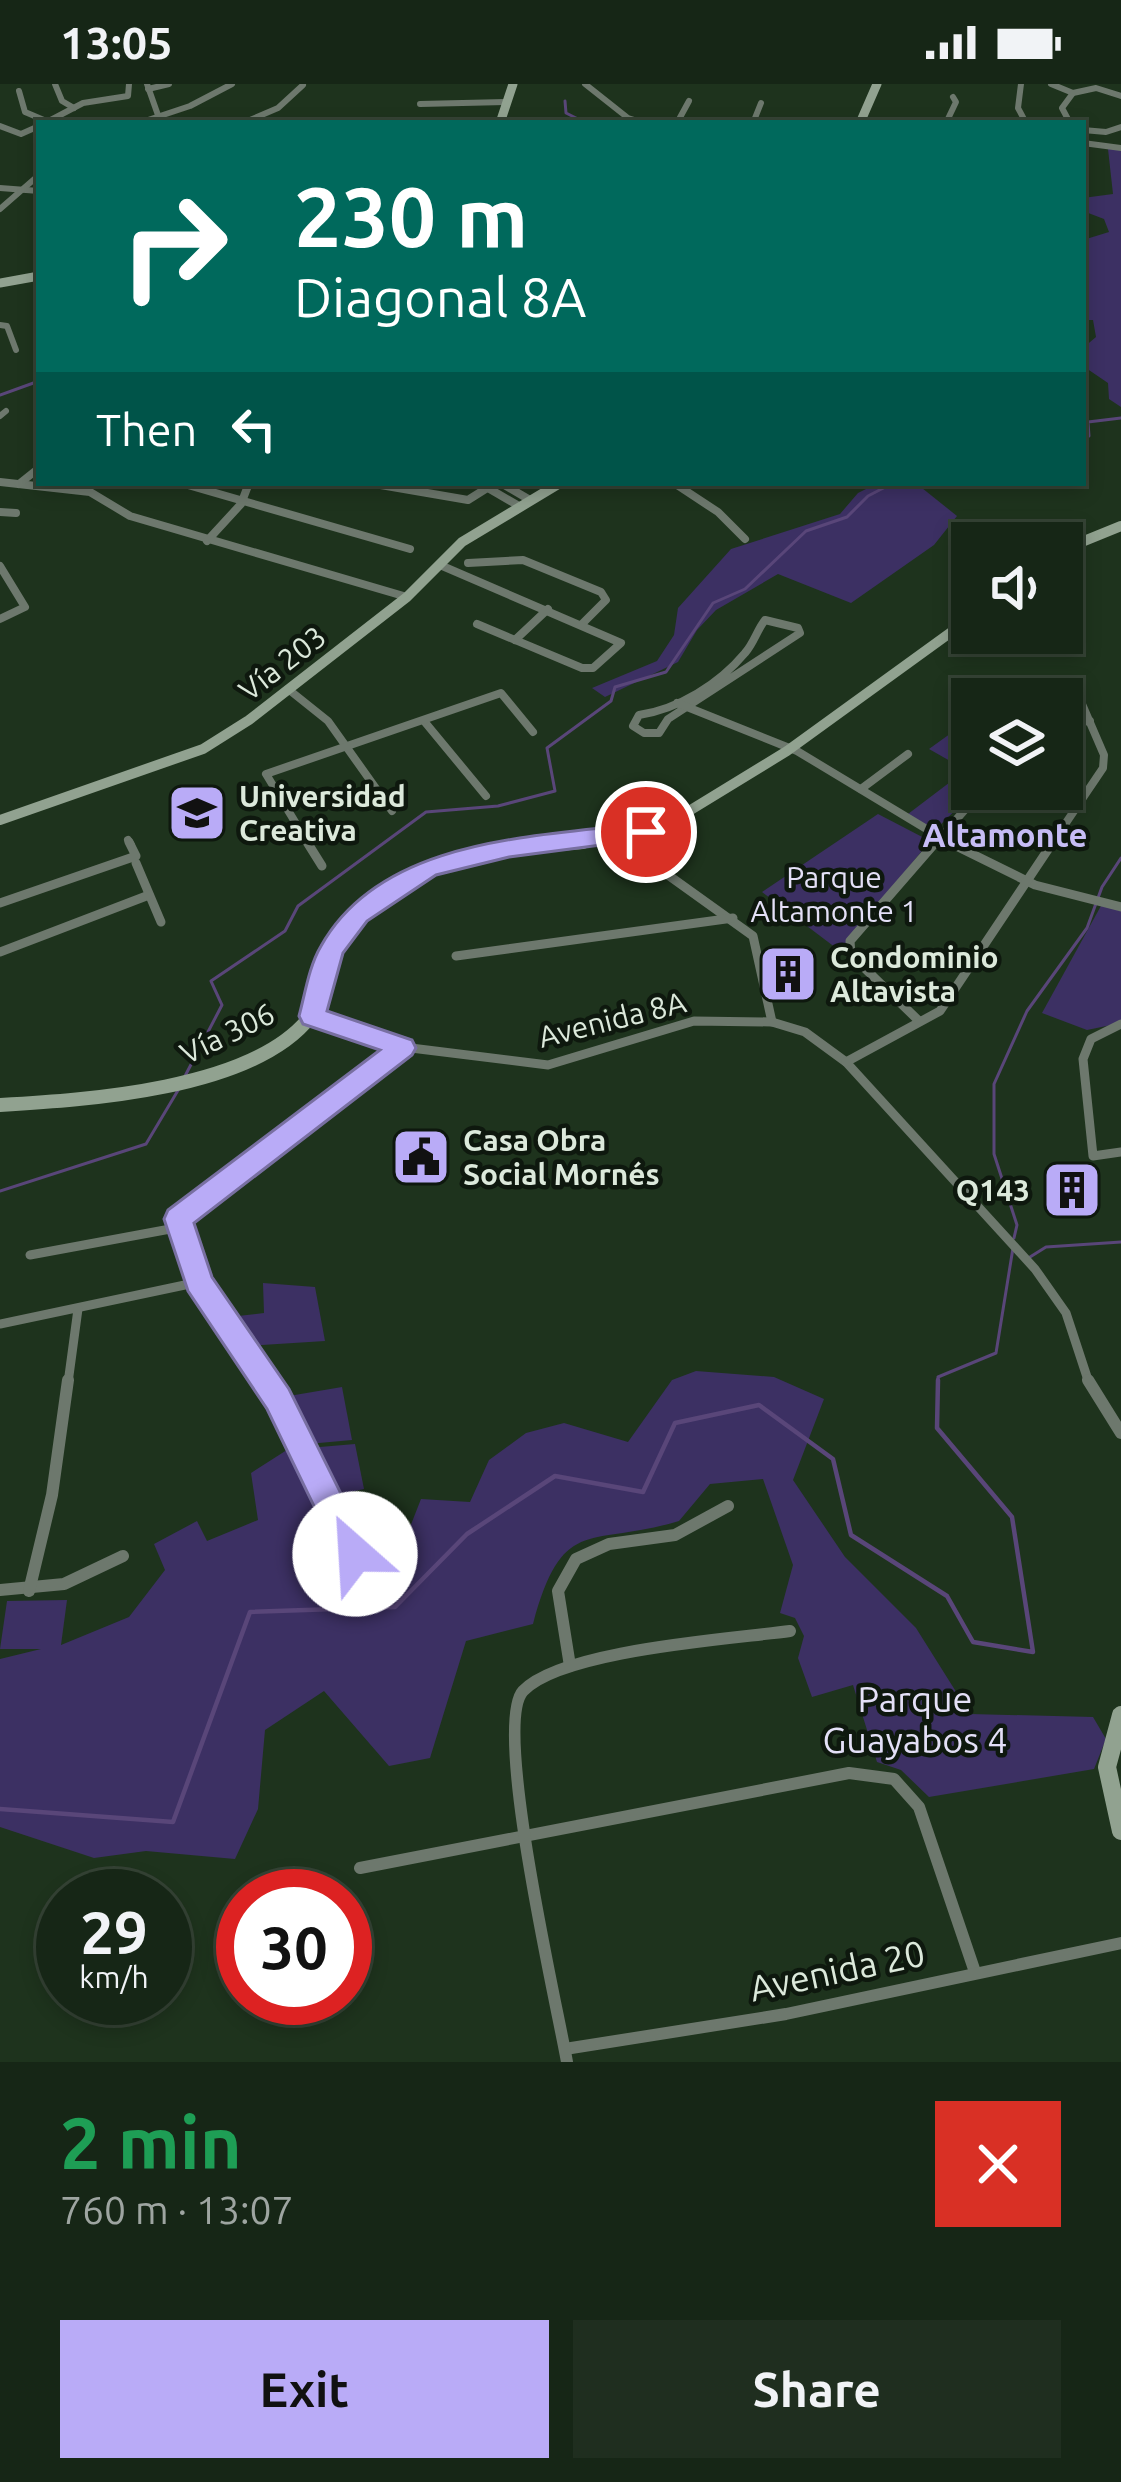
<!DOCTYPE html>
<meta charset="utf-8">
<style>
body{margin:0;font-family:Ubuntu,sans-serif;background:#1f2e1f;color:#f1f3f6;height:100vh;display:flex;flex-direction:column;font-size:45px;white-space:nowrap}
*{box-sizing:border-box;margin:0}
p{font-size:39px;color:#9ea5a1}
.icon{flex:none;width:66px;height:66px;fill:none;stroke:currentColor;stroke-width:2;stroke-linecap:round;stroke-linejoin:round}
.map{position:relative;height:1978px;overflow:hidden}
.drawer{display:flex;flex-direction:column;background:#162616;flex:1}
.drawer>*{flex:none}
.hud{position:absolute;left:36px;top:36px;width:1050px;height:366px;border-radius:0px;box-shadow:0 6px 18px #0003,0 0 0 3px #354335;background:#00695c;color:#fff;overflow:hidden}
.fabs{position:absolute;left:951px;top:438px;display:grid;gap:24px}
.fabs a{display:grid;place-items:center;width:132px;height:132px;border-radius:0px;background:#162616;box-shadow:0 6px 18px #0003,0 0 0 3px #354335;font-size:60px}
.speed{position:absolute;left:36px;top:1785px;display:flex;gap:24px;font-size:60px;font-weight:700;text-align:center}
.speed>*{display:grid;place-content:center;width:156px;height:156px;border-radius:50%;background:#162616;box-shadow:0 6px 18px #0003,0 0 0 3px #354335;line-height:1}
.speed small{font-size:30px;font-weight:400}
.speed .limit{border:18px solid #d22;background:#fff;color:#111}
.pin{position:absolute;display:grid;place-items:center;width:102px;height:102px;color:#fff;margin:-51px;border:6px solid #fff;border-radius:50%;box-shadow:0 3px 12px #0007}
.me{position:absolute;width:132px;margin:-66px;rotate:334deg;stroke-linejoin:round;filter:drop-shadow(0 0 9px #0008)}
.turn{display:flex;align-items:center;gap:42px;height:252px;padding:0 60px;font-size:54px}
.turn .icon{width:156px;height:156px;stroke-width:2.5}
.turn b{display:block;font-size:84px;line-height:102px}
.then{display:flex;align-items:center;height:114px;padding:0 60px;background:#0003;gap:24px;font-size:45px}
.round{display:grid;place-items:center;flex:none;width:126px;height:126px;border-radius:0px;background:#1f2e1f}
.summary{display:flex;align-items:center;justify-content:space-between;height:204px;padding:0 60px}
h1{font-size:72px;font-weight:600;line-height:90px;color:#1e9e55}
.cta{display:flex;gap:24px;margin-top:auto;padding:24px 60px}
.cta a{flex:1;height:138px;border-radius:0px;background:#b9abf7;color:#111;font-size:48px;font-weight:600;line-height:138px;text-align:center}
.cta a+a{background:#1f2e1f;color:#f1f3f6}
.status{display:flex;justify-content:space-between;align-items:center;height:84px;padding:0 60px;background:#162616;direction:ltr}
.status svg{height:33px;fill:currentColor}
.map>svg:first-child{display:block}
.green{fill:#3c3063}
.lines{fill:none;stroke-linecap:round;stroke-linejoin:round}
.stream-far1{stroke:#594679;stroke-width:3}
.stream{stroke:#594679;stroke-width:4.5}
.street-far3{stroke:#6d786d;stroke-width:6}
.street-far2{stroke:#6d786d;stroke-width:8}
.street-far1{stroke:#6d786d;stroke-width:9}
.street{stroke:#6d786d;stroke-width:12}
.secondary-far3{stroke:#91a290;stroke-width:9}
.secondary-far2{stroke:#91a290;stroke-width:10}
.secondary-far1{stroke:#91a290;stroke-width:14}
.secondary{stroke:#91a290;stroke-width:18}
.route{fill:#b9abf7;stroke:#786fa1;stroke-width:3}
.labels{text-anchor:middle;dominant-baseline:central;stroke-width:9;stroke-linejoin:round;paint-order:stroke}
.street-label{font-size:30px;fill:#dce9db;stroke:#0e180e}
.poi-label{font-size:30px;font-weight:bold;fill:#dce9db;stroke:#0e180e;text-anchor:start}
.park-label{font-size:30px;fill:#e4e0f7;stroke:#0e180e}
.neighbourhood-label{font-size:33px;font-weight:bold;fill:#c7bdf6;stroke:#0e180e}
.near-park-label{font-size:36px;fill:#e4e0f7;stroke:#0e180e}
.near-street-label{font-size:36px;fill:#dce9db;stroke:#0e180e}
</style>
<div class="status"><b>13:05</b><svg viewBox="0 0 49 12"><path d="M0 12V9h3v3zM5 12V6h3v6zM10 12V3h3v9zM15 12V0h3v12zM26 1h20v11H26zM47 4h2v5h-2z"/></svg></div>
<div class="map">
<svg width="1121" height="1978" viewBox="0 0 1121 1978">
<rect width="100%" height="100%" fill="#1e331d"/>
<g class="green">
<polygon points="1108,65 1121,65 1121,323 1109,315 1108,299 1083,282 1083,264 1096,253 1093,236 1083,236 1083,196 1089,193 1083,184 1083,156 1109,148 1104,135 1083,127 1083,114 1113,110"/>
<polygon points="878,399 924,399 922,404 957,432 934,461 851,519 778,490 716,526 697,546 678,578 605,613 592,604 657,577 674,551 678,524 731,465 840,430 858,409"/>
<polygon points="972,634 972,705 977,705 934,747 908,730 966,686 929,665"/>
<polygon points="878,730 930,757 840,867 762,808"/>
<polygon points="1102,820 1121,827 1121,939 1087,946 1042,929"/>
<polygon points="263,1199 315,1203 325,1257 247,1262 229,1233 264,1229"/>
<path d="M696,1287L774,1293L824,1315L793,1396L845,1473L916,1544L970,1630L1093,1633L1106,1655L1094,1685L929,1713L901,1686L877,1678L853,1601L812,1613L798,1574L804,1552L795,1534L780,1529L793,1481L763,1395L710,1400L679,1437C590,1464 563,1429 533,1540L466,1557L430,1674L389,1682L324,1607L265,1646L258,1725L235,1775L146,1767L94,1774L0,1743V1575L41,1565H0L7,1517L67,1516L61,1561L129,1533L165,1486L154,1460L197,1437L207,1457L258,1436L251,1389L290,1364L360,1501L390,1494L421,1415L470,1418L489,1376L526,1349L564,1339L628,1358L672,1296Z"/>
<polygon points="342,1303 352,1356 308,1360 283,1313"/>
<polygon points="355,1360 364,1405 333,1412 308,1364"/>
</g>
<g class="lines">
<g class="stream-far1">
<polyline points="565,17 566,29 586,39"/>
<polyline points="0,311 39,297"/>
<polyline points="1083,354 1089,352 1088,338 1121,334"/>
<polyline points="184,994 222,921 211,897 285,847 298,822 426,728 498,722 555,707 547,664 611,617 615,603 666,588 713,519 745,505 806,447 847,433 868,412 893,399"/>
<polyline points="0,1107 146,1060 180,1003"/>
<polyline points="1014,1154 1017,1141 994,1070 994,1000 1027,927 1087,844 1102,803 1121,774"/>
<polyline points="1030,1173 1046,1163 1121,1158"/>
<polyline points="938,1299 938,1293 996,1269 1013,1164"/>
</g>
<polyline class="stream" points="0,1725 173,1738 250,1528 395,1523 467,1450 555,1392 643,1408 675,1339 759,1321 833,1375 851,1451 947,1512 973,1558 1033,1568 1012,1433 937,1344 938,1296"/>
<g class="street-far3">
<polyline points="55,0 62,17 74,24"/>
<polyline points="147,0 159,34"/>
<polyline points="585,0 628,34 644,39"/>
<polyline points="1021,0 1018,24 1026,39"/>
<polyline points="1051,0 1073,9"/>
<polyline points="148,5 169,0"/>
<polyline points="19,7 25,28 51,39"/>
<polyline points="420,20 505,18"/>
<polyline points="45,39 83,19 128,12 129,0"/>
<polyline points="139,39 190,22 232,0"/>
<polyline points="243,39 278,24 303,1"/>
<polyline points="677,39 689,17"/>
<polyline points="753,39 761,19"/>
<polyline points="946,39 956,18 953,13"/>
<polyline points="1070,39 1062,24 1073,9 1096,4 1121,12"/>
<polyline points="0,42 21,50 39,42"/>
<polyline points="1083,46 1106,48 1121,43"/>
<polyline points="1083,59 1121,64"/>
<polyline points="0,104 39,107"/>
<polyline points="0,125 39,91"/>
<polyline points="0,241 7,242 16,266"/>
<polyline points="0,332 6,327"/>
</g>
<g class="street-far2">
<polyline points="0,398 90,408 130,432 407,513"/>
<polyline points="181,399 410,465"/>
<polyline points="369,399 468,416 495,399"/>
<polyline points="501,399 530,416"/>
<polyline points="674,399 718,428 745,455"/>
<polyline points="19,400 39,384"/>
<polyline points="488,404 519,422"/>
<polyline points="0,428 16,429"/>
<polyline points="207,457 241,420 249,399"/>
<polyline points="468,479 523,476 601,508 606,516 582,540"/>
<polyline points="440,481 621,559 593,584 582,584 477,540"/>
<polyline points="0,482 25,523 0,535"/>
<path d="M765,536L798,544L800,549L668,635L659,649H644L633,642L639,631C679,625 719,600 745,569C754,559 757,546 765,536Z"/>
<polyline points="515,556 548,525"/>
<polyline points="288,605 328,637 392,727"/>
<polyline points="677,619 797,667 953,761"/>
<polyline points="424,637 486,712"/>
<polyline points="1062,640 1090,637"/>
<polyline points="861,705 908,670"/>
<polyline points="1028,705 1074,722"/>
<polyline points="618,755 627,761"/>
<polyline points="128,756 131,761"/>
<polyline points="309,761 266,690 501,609 533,648"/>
<polyline points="934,761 983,705"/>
<polyline points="1051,761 1103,684 1104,671 1079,613"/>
</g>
<g class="street-far1">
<polyline points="307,758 322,782"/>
<polyline points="622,758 753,852 772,938"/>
<polyline points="948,758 1035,801 1121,823"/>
<polyline points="136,779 161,838"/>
<polyline points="0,819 136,772 129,758"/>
<polyline points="0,868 149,811"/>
<polyline points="456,872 733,834"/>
<polyline points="312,932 403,963 548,981 694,937 772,938 805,948 846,978 1035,1185 1066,1229 1089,1299"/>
<polyline points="919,937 851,871 850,857 936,758"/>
<polyline points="1121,940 1091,955 1083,975 1093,1072 1121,1068"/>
<polyline points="846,978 940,927 1053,758"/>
<polyline points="30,1171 181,1143"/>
<polyline points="0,1240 199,1198"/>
<polyline points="68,1299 78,1225"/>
<polyline points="267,1299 199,1198 178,1135 403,963"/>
</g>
<g class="street">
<polyline points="265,1296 355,1470"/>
<polyline points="1088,1296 1121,1349"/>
<polyline points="0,1506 64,1500 123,1472"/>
<polyline points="29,1507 52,1411 68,1296"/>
<polyline points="570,1582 558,1507 576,1475 609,1460 675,1451 728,1422"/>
<polyline points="360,1784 849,1689 894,1695 919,1723 975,1888"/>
<polyline points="565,1965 786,1930 1121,1859"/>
<path d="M567,1978C557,1921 492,1641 523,1607C561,1566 731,1555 790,1547"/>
</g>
<g class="secondary-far3">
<polyline points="500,39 513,0"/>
<polyline points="860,39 877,0"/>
<polyline points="0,199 39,192"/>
</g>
<g class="secondary-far2">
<polyline points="1062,466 1121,442"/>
<polyline points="0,736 203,665 249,636 407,513 462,458 560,399"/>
<polyline points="546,761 629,753 671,738 787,667 972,533"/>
</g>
<path class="secondary-far1" d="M0,1021C85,1016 253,1006 310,933C325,914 324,878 336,856C381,777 502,764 583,758"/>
<polyline class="secondary" points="1121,1631 1107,1683 1121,1747"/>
</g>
<path class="route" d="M646,739L655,742V754L509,773L436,791L367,837L343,869L327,927L412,956L416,964L412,971L194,1139L212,1193L289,1305L371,1470L367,1482L355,1486L343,1482L267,1325L188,1207L164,1135L168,1126L380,966L303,940L299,932C305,910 309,882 321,862C382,753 537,753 646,739Z"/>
<defs>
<symbol id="university-square" viewBox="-11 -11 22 22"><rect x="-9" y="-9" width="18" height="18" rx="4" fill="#b9abf7" stroke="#0e180e"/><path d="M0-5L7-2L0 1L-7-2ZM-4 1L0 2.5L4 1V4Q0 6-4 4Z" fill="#111"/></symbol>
<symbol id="building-square" viewBox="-11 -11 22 22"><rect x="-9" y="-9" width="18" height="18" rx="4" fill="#b9abf7" stroke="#0e180e"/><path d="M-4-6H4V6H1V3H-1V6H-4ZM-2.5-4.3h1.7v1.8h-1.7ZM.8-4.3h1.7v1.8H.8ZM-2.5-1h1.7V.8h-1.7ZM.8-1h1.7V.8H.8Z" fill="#111"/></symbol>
<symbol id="civic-square" viewBox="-11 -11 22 22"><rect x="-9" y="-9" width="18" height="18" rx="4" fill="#b9abf7" stroke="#0e180e"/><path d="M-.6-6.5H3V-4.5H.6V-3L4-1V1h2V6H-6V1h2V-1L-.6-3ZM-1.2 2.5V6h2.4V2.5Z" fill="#111"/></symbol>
</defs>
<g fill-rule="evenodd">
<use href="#university-square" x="164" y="696" width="66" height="66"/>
<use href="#building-square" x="755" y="857" width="66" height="66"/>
<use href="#civic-square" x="388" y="1040" width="66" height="66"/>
<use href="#building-square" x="1039" y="1073" width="66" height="66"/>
</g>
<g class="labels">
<g class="street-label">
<text transform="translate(282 579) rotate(-38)">Vía 203</text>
<text transform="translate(612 935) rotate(-14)">Avenida 8A</text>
<text transform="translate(227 949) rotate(-26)">Vía 306</text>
</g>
<g class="poi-label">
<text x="239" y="712">Universidad<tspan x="239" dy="34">Creativa</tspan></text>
<text x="830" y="873">Condominio<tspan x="830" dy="34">Altavista</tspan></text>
<text x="463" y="1056">Casa Obra<tspan x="463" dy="34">Social Mornés</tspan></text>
<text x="1030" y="1106" text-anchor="end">Q143</text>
</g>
<g class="park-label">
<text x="834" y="793">Parque<tspan x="834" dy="34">Altamonte 1</tspan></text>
</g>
<g class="neighbourhood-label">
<text x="1005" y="750">Altamonte</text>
</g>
<g class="near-park-label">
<text x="915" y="1614">Parque<tspan x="915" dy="41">Guayabos 4</tspan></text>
</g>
<g class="near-street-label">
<text transform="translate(837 1886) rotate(-12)">Avenida 20</text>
</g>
</g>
</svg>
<div class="fabs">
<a><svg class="icon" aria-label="sound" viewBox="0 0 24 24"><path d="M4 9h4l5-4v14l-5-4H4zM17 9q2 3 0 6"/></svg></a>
<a><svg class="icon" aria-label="layers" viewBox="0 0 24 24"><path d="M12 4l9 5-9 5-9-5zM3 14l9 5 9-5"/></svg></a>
</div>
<div class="speed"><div>29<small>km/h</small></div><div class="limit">30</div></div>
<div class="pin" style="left:646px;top:748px;background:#d93025"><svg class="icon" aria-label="arrive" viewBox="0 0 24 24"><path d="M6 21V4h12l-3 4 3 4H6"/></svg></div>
<svg class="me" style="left:355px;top:1470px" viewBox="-20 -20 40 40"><circle r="19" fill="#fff"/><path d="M0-13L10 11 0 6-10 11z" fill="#b9abf7"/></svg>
<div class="hud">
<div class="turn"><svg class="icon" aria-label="right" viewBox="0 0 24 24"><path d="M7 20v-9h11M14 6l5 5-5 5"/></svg><div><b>230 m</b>Diagonal 8A</div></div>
<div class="then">Then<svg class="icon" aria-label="left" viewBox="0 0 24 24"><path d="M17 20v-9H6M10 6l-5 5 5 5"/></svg></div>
</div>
</div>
<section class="drawer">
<div class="summary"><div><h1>2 min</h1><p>760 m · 13:07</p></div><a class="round" style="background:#d93025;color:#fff"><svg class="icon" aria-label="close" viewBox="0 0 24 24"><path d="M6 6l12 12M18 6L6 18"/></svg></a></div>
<div class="cta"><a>Exit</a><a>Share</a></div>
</section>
